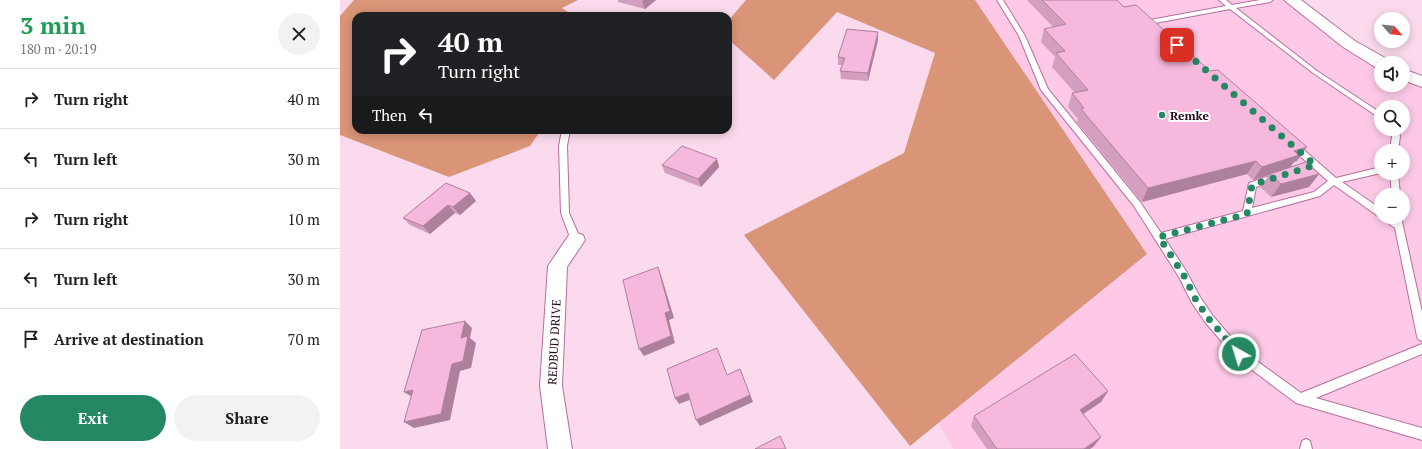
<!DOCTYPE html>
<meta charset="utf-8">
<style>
body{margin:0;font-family:"PT Serif",serif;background:#f2f2f2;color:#202124;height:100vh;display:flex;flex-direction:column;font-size:15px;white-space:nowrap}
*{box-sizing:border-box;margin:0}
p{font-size:13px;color:#757577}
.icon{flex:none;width:22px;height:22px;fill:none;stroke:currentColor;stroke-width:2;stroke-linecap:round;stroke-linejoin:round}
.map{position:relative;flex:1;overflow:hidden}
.details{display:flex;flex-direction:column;background:#fff;width:340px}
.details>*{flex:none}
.banner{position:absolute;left:12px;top:12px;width:380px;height:122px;border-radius:12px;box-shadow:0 2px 10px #0003;background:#202124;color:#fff;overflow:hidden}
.needle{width:26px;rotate:117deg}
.buttons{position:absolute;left:1034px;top:12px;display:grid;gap:8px}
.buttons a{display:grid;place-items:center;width:36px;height:36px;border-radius:50%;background:#fff;box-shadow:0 2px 10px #0003;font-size:20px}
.pin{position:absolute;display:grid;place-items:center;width:34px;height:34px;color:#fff;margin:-17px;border-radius:8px;box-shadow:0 2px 6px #0006}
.me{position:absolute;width:44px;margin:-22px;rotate:321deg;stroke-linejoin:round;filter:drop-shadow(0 0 3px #0008)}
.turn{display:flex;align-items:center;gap:14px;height:84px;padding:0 20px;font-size:18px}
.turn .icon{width:52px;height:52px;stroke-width:2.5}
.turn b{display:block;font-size:28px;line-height:34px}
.then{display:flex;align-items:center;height:38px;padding:0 20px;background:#0003;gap:8px;font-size:15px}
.round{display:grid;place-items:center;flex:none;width:42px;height:42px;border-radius:21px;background:#f2f2f2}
.overview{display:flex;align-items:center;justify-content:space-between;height:68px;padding:0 20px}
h1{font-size:24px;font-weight:700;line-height:30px;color:#1e9e55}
.button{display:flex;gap:8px;margin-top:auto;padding:8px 20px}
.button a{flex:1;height:46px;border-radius:24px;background:#248862;color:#fff;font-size:16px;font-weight:700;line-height:46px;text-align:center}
.button a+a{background:#f2f2f2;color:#202124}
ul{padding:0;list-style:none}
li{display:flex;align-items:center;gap:12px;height:60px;padding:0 20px;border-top:1px solid #e0e0e0}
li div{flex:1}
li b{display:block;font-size:15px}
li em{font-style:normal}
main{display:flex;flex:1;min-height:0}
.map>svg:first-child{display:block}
.built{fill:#fdc9e7;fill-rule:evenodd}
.forest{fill:#da9478}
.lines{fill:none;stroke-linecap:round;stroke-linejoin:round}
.service-casing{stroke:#b76f9c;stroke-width:2}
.minor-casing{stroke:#b76f9c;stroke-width:2}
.tertiary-casing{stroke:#b76f9c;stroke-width:2}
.service{fill:#fff;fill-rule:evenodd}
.minor{fill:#fff;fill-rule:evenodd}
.tertiary{fill:#fff;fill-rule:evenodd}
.wall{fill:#d49ebe}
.shaded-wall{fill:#ad819b}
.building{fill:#f7b8dd;stroke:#ad819b}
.route{stroke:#248862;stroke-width:7;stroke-dasharray:0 12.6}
.poi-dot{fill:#248862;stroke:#fff;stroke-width:1.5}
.labels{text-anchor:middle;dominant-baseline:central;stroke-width:4;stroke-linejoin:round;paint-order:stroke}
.poi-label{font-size:12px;font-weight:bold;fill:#25091b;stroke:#fff;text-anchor:start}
.street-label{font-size:12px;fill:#25091b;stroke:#fff}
</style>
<main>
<section class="details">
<div class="overview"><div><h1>3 min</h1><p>180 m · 20:19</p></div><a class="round"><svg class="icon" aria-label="close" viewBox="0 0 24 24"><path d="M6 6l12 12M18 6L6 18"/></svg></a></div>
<ul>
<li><svg class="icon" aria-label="right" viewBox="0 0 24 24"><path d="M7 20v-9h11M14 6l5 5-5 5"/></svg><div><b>Turn right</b></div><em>40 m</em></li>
<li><svg class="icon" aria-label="left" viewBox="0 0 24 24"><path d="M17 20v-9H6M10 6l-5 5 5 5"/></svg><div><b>Turn left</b></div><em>30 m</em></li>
<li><svg class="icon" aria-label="right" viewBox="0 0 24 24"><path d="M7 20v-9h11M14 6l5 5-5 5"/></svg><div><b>Turn right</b></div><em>10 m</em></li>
<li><svg class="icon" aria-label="left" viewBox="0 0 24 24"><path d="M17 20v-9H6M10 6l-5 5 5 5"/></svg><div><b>Turn left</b></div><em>30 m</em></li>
<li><svg class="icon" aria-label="arrive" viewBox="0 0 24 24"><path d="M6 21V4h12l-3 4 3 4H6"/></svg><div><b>Arrive at destination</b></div><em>70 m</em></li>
</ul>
<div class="button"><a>Exit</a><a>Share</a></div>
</section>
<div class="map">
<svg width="1082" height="449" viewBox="0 0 1082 449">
<rect width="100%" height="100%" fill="#fadaec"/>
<path class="built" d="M635,0H951L1041,63V85H1063V74L1082,82V449H614L598,423L807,254ZM1041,107H1063V129H1041ZM1041,151H1063V173H1041ZM1041,195H1063V217H1041Z"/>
<g class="forest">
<polygon points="14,0 238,0 222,8 234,16 16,16 16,130 201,130 190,146 109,177 0,135 0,16"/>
<polygon points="406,0 635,0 807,254 570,446 404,235 564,153 595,53 497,12 434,80 388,39 388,21"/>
</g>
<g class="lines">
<defs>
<g id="service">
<polygon points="657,0 663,0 685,36 708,89 800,202 821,233 903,211 909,183 936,174 939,175 940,177 939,179 916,187 912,208 974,192 988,181 951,148 950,146 951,144 957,144 996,178 1041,167 1041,173 1002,182 1041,209 1041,217 1061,217 1082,312 1082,341 1078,339 1077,336 1055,228 994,185 980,196 825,239 846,271 860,297 873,316 903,351 961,393 1082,344 1082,354 976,398 1082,428 1082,440 956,403 895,357 865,322 852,303 839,277 794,206 701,90 679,36"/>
<polygon points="879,0 886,0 892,5 920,0 933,0 930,2 896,8 977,71 1041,113 1041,119 973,73 890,9 810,24 807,22 810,20 886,6"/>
<polygon points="1049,129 1057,129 1060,136 1058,151 1050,151 1052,136"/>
<polygon points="222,130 230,130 227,146 229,213 241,240 239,243 233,243 231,240 221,213 219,146"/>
<polygon points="1050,173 1058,173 1060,195 1052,195"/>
<polygon points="966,439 970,441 972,449 960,449 962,441"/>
</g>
<polygon id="minor" points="236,233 243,235 245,240 227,267 222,386 232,449 208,449 200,386 208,266 229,235"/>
<g id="tertiary">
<polygon points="944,0 961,0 1015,41 1047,59 1049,63 1041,63 1041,68 1035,67 1003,47"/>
<polygon points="1063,69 1082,76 1082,87 1063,80"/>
</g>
</defs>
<use href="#service" class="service-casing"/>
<use href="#minor" class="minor-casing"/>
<use href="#tertiary" class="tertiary-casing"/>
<use href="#service" class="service"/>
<use href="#minor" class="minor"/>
<use href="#tertiary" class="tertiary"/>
</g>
<g class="wall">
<polygon points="278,0 316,0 305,9 278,2"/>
<polygon points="687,0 777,0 957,161 954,162 950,167 979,174 969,187 931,197 920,187 929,175 913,180 907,174 802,202 737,122 738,119 728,107 732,93 735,93 712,67 715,57 701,42 704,29 713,27"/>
<polygon points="538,32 538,40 528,81 501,79 500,71 502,65 498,65 498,57"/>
<polygon points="377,159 379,167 361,187 325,173 322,165"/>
<polygon points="106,183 136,201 120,215 115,213 90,234 70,225 63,218"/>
<polygon points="768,391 761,402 743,414 761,437 754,446 750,449 647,449 631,426 634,416"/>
</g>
<g class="shaded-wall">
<polygon points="304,0 316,0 305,9 302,1"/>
<polygon points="538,32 538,40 528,81 528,73"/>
<polygon points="967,147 957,161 954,162 949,169 930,174 929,175 913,180 922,167 954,151"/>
<polygon points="377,159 379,167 361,187 358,179"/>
<polygon points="916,161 907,174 802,202 808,188"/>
<polygon points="979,174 969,187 931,197 941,184"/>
<polygon points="130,193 136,201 120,215 113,207"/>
<polygon points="108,205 115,213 90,234 83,226"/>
<polygon points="318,267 321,275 334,318 329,320 335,343 304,356 299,349 325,313"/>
<polygon points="125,321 132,328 130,338 136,343 131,368 120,371 110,420 74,428 64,422 112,364"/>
<polygon points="400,369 413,402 360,426 356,420"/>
<polygon points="73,390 74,398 64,392"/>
<polygon points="768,391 761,402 733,421 740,410"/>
<polygon points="348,393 352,399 339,404 335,398"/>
<polygon points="761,437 754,446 750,449 744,449"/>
</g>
<g class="building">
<polygon points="702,0 777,0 784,7 796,5 870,71 878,70 967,147 954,151 959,155 922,167 916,161 808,188 741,109 744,108 732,93 748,90 716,53 725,51 704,29 726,24"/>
<polygon points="507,29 538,32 528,73 500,71 505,58 498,57"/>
<polygon points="342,146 377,159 358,179 322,165"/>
<polygon points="966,162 979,174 941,184 930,174"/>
<polygon points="106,183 130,193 113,207 108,205 83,226 63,218"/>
<polygon points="318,267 330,311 325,313 331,336 299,349 283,280"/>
<polygon points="125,321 121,338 128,336 123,361 112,364 101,414 64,422 73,390 64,392 82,330"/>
<polygon points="377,348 387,375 400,369 410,395 356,420 348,393 335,398 327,369"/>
<polygon points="735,354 768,391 740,410 761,437 744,449 657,449 634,416"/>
<polygon points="440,436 446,449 415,449"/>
</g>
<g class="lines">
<polyline class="route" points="837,45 975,165 912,185 907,214 819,237 843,274 856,300 869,319 899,354"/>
</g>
<circle class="poi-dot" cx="822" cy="115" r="4"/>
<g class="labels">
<g class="poi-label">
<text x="830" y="115">Remke</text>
</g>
<g class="street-label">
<text transform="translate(214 342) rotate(-87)">REDBUD DRIVE</text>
</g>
</g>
</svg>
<div class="buttons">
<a><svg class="needle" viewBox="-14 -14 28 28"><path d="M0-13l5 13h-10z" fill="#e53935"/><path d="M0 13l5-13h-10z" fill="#757577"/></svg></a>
<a><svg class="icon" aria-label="sound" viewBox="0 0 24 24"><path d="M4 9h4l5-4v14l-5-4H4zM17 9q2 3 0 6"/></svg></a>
<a><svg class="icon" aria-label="search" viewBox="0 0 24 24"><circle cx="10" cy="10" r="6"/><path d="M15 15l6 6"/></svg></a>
<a>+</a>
<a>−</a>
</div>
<div class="pin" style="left:837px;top:45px;background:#d93025"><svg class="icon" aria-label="arrive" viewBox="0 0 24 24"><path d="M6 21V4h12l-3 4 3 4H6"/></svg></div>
<svg class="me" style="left:899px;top:354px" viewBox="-20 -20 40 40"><circle r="17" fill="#248862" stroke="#fff" stroke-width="3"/><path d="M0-11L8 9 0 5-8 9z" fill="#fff"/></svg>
<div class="banner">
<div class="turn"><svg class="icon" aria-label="right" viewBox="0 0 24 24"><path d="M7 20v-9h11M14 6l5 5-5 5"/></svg><div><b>40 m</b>Turn right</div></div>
<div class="then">Then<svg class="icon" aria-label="left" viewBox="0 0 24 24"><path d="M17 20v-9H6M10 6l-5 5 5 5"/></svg></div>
</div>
</div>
</main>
